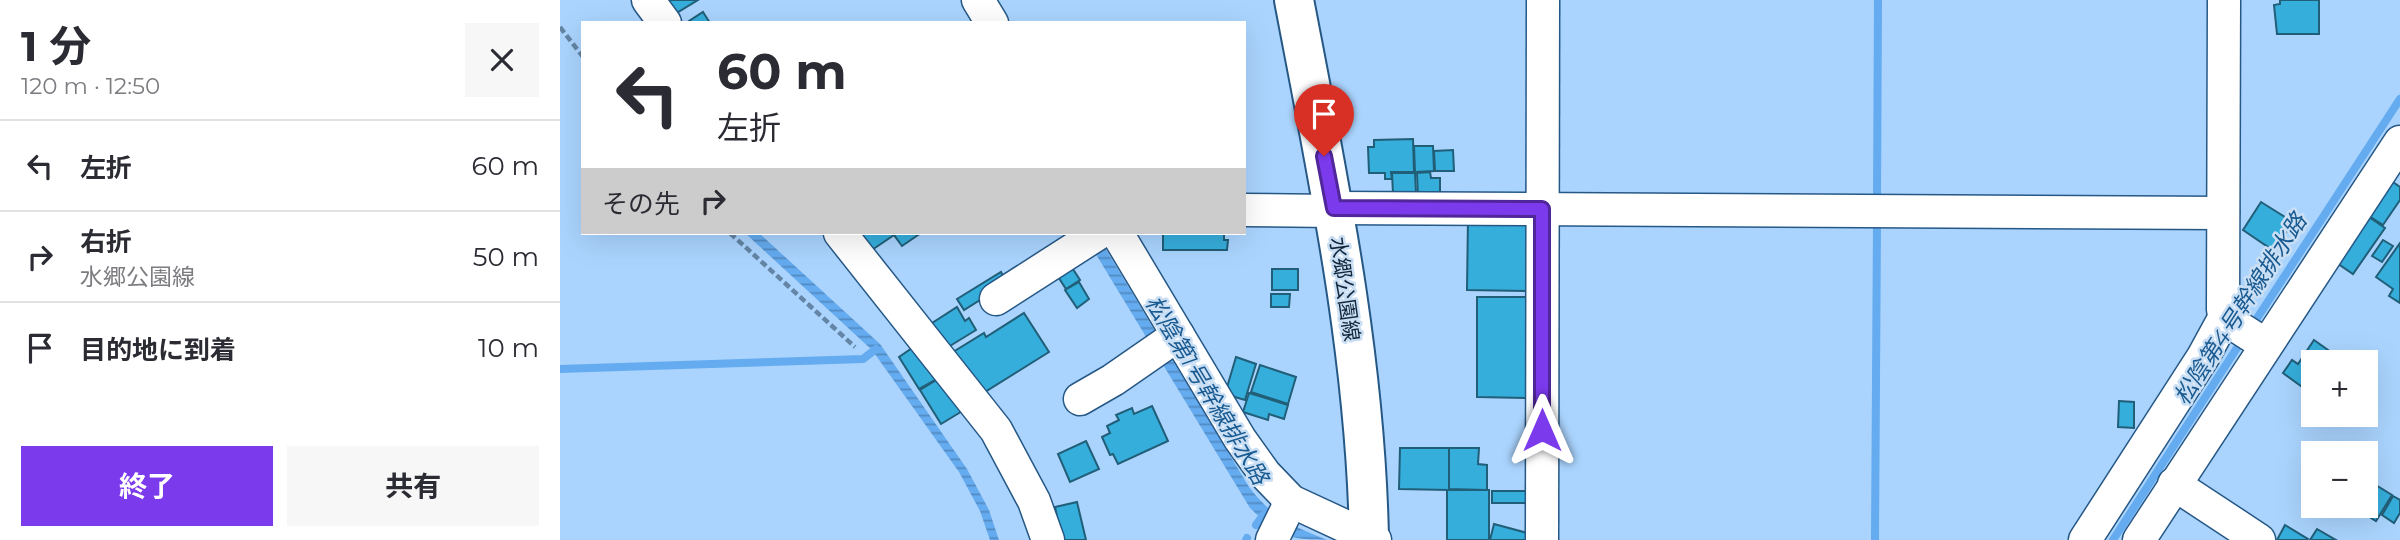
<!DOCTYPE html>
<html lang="ja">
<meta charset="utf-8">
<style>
body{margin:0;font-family:Montserrat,"Noto Sans JP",sans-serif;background:#f7f7f7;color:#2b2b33;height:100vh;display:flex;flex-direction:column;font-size:26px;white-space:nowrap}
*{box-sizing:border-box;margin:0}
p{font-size:23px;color:#7c7c81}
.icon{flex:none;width:38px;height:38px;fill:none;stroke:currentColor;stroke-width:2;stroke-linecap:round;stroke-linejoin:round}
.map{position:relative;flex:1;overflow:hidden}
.panel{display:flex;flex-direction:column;background:#fff;width:560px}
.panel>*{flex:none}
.hud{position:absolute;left:21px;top:21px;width:665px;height:214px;border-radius:0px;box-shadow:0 7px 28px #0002;background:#fff;color:#2b2b33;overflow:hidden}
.buttons{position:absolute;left:1741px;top:350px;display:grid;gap:14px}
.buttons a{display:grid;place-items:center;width:77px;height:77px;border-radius:0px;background:#fff;box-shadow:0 7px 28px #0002;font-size:35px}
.pin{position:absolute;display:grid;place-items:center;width:60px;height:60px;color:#fff;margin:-72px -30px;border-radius:50% 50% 50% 0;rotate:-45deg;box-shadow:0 0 7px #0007}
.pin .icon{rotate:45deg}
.me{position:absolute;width:77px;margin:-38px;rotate:0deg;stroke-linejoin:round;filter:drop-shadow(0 0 5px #0008)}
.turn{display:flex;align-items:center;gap:24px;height:147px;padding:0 21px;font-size:32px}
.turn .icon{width:91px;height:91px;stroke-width:2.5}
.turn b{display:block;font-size:49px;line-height:60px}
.then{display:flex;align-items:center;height:66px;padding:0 21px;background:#0003;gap:14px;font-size:26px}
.round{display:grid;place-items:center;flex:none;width:74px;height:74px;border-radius:0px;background:#f7f7f7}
.overview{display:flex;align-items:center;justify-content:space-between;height:119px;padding:0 21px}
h1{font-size:42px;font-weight:700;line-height:52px}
.cta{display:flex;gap:14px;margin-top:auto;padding:14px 21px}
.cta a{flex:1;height:80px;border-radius:0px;background:#7c3aed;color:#fff;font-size:28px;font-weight:700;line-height:80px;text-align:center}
.cta a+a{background:#f7f7f7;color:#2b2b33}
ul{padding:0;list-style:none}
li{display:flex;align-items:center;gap:21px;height:91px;padding:0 21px;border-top:2px solid #e1e1e2}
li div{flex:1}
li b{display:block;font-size:26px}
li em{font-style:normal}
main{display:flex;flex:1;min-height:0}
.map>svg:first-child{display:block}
.water{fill:url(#water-rules)}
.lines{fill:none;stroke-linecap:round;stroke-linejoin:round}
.stream{stroke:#64abef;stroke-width:8}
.building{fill:#36aedc;stroke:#215e77;stroke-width:2}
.minor-casing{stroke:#265886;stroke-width:35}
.major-casing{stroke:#265886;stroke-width:42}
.path{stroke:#6485a5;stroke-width:4.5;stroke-dasharray:7 3.5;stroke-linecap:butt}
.minor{stroke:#fff;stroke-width:32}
.major{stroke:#fff;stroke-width:38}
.route-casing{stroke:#51269a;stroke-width:18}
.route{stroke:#7c3aed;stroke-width:12}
.labels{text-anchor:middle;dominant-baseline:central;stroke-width:5;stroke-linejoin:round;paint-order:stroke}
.street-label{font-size:21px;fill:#12273b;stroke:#cadff4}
.water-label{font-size:23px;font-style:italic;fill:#195a91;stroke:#cadff4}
</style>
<main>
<section class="panel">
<div class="overview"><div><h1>1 分</h1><p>120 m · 12:50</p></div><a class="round"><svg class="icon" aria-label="close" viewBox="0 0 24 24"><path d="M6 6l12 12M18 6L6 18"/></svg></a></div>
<ul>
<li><svg class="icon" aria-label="left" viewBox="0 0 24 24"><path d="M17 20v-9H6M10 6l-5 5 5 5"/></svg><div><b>左折</b></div><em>60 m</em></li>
<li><svg class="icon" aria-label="right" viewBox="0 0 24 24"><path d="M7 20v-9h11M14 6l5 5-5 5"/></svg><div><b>右折</b><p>水郷公園線</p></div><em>50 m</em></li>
<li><svg class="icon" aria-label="arrive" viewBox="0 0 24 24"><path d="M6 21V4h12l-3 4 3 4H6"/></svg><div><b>目的地に到着</b></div><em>10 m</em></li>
</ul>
<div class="cta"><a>終了</a><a>共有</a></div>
</section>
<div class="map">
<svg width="1840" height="540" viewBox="0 0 1840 540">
<defs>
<pattern id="water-rules" width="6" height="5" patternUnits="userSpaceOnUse" patternTransform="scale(1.75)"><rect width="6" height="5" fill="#64abef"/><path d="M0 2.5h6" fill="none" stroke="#518bc3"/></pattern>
</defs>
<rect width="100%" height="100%" fill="#aad4fe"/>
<g class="water">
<polygon points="185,233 199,233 320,344 407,469 429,510 439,540 430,540 420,511 399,472 312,350"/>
<path d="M523,233H536L689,487C714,519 731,525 767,540C727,540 719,536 690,508Z"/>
</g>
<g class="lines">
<g class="stream">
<polyline points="1317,200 1318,0"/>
<polyline points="1692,326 1840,99"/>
<polyline points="0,369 303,359 316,349"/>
<polyline points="696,525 705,513"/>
<polyline points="686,540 687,538"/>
<polyline points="1315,540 1317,223"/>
<polyline points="1553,540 1684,337"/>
</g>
</g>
<g class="building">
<polygon points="102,0 138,0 115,14"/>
<polygon points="1720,0 1759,0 1759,34 1717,34 1714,5 1720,4"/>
<polygon points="143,12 150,23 126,23"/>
<polygon points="853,139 854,172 831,172 832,179 825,179 825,173 809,173 808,147 814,147 814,140"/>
<polygon points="854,146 873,146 874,171 855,172"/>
<polygon points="893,150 894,171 875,171 874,151"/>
<polygon points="870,172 871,178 880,178 880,196 858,197 857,173"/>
<polygon points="832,173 855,173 856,193 833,194"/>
<polygon points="1830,180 1840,187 1840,200 1823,225 1806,214"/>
<polygon points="1701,202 1733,222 1714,251 1683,230"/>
<polygon points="1806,215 1825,228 1793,274 1774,261"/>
<polygon points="908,218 971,218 971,291 907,290"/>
<polygon points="295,233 337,233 309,252"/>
<polygon points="338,233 361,233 342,246 334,235"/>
<polygon points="603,233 664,233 664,240 668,240 667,250 603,250"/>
<polygon points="1823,240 1833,246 1822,262 1812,256"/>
<polygon points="1840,243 1840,303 1829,296 1833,289 1816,277"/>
<polygon points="509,263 520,280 506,289 495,272"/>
<rect x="712" y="269" width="26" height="21"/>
<polygon points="441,272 447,283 404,310 397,299"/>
<polygon points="519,282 529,299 517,308 505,290"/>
<polygon points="711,294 730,294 729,307 711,307"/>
<polygon points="917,297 970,297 970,398 917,397"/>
<polygon points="397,307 405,321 409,318 416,330 385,349 369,325"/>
<polygon points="464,313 489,352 420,395 393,352 424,333 426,337"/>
<polygon points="1754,340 1775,355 1770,362 1754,362 1754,386 1749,392 1723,373 1732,360 1738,364"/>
<polygon points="358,344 379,378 359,389 339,357"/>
<polygon points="676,357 696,364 685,400 665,394"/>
<polygon points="700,365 736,377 728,404 691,392"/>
<polygon points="383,376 404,410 381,424 360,390"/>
<polygon points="689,393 728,405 724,419 709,414 708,420 683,412"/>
<polygon points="1559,401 1574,402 1574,428 1558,427"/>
<polygon points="592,406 608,441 558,464 553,454 550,455 542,437 550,433 547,426 559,420 556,415 572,408 574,414"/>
<polygon points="526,441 539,469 510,482 498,454"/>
<polygon points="840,448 889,448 889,490 839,489"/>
<polygon points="889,448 919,448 918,464 927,465 927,490 889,489"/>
<polygon points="1811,482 1832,495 1816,521 1795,508 1797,506 1806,506 1806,491"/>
<rect x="887" y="490" width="42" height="50"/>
<polygon points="932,491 969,491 968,503 932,503"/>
<polygon points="1833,496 1840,500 1840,513 1834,523 1822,515"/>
<polygon points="517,502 526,540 502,540 495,507"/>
<polygon points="934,524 971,534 969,540 930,540"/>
<polygon points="1725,525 1748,539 1747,540 1717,540"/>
<polygon points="1757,529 1776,540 1750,540"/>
</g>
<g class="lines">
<defs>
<g id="minor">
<polyline points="88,0 105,23"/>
<polyline points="418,0 432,23"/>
<polyline points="1664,0 1663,310 1670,322 1706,345"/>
<polyline points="774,208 1663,213"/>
<polyline points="684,210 774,211"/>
<polyline points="280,233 436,430 474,501 488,540"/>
<polyline points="557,233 680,439 705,474 731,501 815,540"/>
<polyline points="436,299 539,233"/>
<polyline points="520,399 553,380 618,335"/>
<polyline points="1614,484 1699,540"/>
<polyline points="712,540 731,501"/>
<polyline points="982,540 983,0"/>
<polyline points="1525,540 1643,357 1666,315"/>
<polyline points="1579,540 1840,142"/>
</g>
<path id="major" d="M734,0C768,178 806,358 809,540"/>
</defs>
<use href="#minor" class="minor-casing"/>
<use href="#major" class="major-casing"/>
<g class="path">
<polyline points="0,27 23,57"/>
<polyline points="170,233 295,347"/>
</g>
<use href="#minor" class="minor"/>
<use href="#major" class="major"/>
</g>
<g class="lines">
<defs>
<polyline id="route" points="764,156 774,208 982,209 982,430"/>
</defs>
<use href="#route" class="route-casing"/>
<use href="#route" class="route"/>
</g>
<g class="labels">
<g class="street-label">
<text transform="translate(785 289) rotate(82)">水郷公園線</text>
</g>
<g class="water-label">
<text transform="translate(1680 309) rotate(-57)">松陰第4号幹線排水路</text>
<text transform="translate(647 390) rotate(59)">松陰第1号幹線排水路</text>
</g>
</g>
</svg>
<div class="buttons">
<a>+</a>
<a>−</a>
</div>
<div class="pin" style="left:764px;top:156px;background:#d93025"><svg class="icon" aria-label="arrive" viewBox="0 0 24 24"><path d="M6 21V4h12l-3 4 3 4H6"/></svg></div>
<svg class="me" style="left:982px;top:430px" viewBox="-20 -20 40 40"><path d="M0-17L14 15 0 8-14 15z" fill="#7c3aed" stroke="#fff" stroke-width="4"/></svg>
<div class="hud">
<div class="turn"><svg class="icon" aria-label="left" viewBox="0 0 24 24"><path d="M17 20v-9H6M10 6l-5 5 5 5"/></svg><div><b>60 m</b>左折</div></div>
<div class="then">その先<svg class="icon" aria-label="right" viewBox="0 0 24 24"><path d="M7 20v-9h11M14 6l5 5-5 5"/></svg></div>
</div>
</div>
</main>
